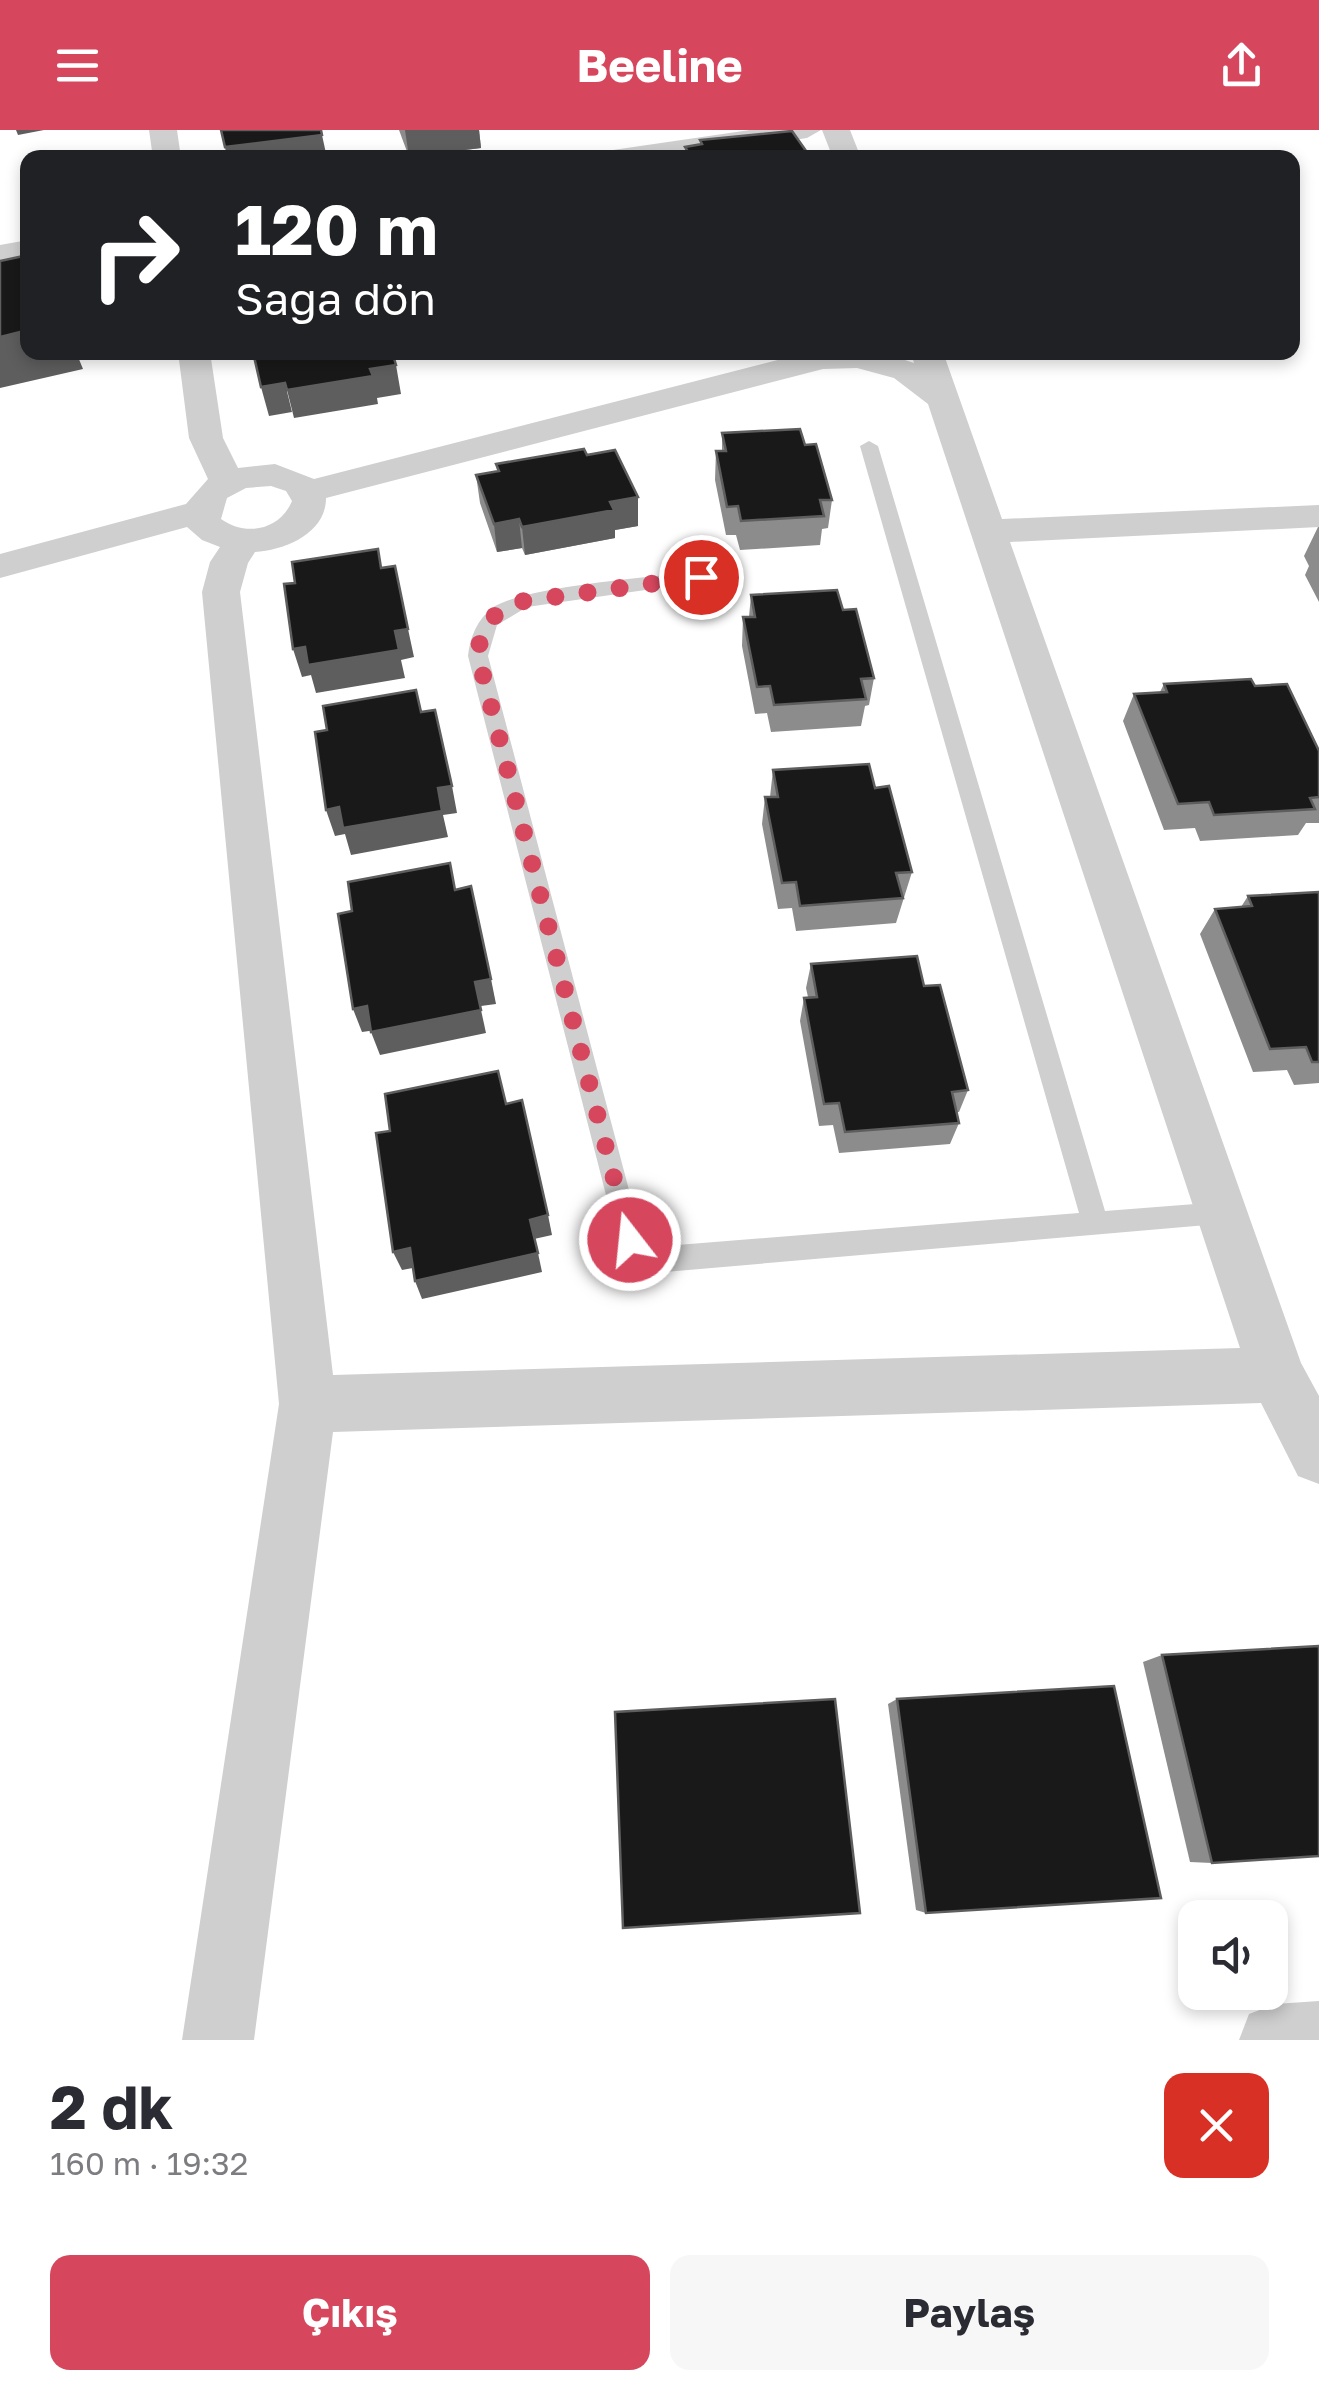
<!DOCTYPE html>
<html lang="tr">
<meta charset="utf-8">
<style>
body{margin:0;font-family:"Golos Text",sans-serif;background:#f7f7f7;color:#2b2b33;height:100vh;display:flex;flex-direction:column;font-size:38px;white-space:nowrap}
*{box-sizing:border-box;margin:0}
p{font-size:32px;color:#7c7c81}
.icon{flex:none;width:55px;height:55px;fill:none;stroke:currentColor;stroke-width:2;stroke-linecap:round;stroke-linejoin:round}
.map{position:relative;height:1910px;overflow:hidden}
.panel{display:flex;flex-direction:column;background:#fff;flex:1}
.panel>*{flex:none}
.top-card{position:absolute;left:20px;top:20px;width:1280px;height:210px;border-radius:20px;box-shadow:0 5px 15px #0003;background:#202124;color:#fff;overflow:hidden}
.buttons{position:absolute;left:1178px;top:1770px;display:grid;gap:20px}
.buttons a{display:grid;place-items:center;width:110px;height:110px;border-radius:20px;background:#fff;box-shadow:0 5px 15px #0003;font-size:50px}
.pin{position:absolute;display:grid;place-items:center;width:85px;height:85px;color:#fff;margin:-42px;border:5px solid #fff;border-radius:50%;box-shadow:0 2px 10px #0007}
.me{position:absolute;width:110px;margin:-55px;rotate:344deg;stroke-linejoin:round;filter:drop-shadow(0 0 8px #0008)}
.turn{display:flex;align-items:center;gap:35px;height:210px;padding:0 50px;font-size:45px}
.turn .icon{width:130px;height:130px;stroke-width:2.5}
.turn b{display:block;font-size:70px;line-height:85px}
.round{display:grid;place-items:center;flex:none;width:105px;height:105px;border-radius:20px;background:#f7f7f7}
.overview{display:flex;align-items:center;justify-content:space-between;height:170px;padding:0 50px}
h1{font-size:60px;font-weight:700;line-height:75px}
.cta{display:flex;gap:20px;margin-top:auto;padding:20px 50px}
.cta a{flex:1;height:115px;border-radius:20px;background:#d6475e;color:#fff;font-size:40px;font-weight:700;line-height:115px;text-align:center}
.cta a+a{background:#f7f7f7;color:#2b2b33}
header{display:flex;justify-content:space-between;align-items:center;height:130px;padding:0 50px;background:#d6475e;color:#fff;font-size:45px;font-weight:700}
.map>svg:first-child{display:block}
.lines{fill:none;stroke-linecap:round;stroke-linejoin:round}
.service{fill:#cfcfcf;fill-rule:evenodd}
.minor{fill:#cfcfcf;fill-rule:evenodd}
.tertiary{fill:#cfcfcf;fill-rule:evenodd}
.wall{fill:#8c8c8c}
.shaded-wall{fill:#5e5e5e}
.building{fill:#191919;stroke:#5e5e5e;stroke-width:2.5}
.route{stroke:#d6475e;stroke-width:18;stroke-dasharray:0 32.4}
</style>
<header><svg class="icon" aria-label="menu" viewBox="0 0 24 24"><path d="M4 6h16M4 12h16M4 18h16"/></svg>Beeline<svg class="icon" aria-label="share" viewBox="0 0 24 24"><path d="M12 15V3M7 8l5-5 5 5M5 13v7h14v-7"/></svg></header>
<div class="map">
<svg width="1319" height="1910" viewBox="0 0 1319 1910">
<rect width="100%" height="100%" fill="#fff"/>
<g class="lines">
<path class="service" d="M869,311L878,316L1105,1081L1221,1072L1230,1075L1234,1084L1230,1093L665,1142L627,1129L616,1104L468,526C470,507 477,490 492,478C524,456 656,447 701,441L708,443V451L527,477L497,495L488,526L638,1094L646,1110L665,1116L1079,1083L860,316Z"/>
<g class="minor">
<polygon points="149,0 177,0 181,28 153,28"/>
<polygon points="750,0 821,0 807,8 674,28 599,28 613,20"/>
<polygon points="822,0 850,0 861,28 833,28"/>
<path d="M178,222H210L223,308L238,338L275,334L314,349L809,222H881L914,233L911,222H943L1002,389L1319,375V397L1010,412L1301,1233L1319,1266V1354L1298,1346L1261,1273L333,1302L254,1910H182L279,1274L202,462L210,432L220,417L202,410L187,397L0,448V424L186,374L208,349L189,308ZM857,238L894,248L928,274L1240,1218L333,1245L240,462L248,433L255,422C286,420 326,403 326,368L823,239ZM271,356L286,361L292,371C280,400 246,407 221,389L227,368L246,358Z"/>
<polygon points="1319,1871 1319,1910 1239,1910 1249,1884 1275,1874"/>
</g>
<polygon class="tertiary" points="28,110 28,130 0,135 0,115"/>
</g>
<g class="wall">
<polygon points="399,0 479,0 481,18 409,27"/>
<polygon points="700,10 811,28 685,28 685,17 700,14"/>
<polygon points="722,303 805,315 832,370 828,398 822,399 820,415 740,420 736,405 726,405 715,350 716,321 722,321"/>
<polygon points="587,325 638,367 638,396 615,400 615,408 525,425 522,418 497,422 480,373 476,345 497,341 496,334"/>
<polygon points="1318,397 1319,397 1319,472 1305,445 1309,436 1304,426"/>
<polygon points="751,465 843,480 874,548 869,575 865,576 861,596 771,602 767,583 755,584 742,516 743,487 749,487"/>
<polygon points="1164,554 1255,556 1319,621 1319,693 1306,693 1298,705 1200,711 1195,698 1164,700 1123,591 1134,564 1160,562"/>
<polygon points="773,640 875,658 912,742 896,793 796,801 792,778 778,779 762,694 765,667 770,667"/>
<polygon points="1319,762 1319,953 1294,955 1287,940 1253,942 1200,804 1215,779 1241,777 1248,766"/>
<polygon points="811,834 924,856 968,960 959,982 957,982 959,993 950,1014 839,1023 833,995 819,996 800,891 804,868 808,867 806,858"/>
<polygon points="1162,1525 1212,1733 1190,1732 1143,1532"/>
<polygon points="897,1569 926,1783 916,1780 888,1574"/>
</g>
<g class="shaded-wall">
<polygon points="16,0 44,0 18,5"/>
<polygon points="405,0 479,0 481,18 409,27"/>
<polygon points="322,5 327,28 227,28 225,17"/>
<polygon points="28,200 28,222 76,222 83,239 0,258 0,207"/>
<polygon points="396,235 401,264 377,268 378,274 294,288 287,260 370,239"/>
<polygon points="285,253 292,282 269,286 261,257"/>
<polygon points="638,367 638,396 615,400 615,408 525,425 522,397 610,372"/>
<polygon points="519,389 522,418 497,422 494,394"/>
<polygon points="408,499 414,527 401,530 405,548 316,563 311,545 302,547 293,519"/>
<polygon points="452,656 457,683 443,685 448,707 351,725 345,704 335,706 326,680"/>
<polygon points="491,849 496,874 481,876 475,852"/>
<polygon points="367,876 376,900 362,902 353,879"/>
<polygon points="481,880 486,903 380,925 371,902"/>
<polygon points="548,1085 552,1105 534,1109 530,1090"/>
<polygon points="410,1118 418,1137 402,1140 393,1122"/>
<polygon points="538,1123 542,1142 422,1169 415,1151"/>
</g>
<g class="building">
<polygon points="221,0 321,0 322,5 225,17"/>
<polygon points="792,1 811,28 692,28 685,17 702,14 700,10"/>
<polygon points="28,125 28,200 0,207 0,131"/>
<polygon points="253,222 392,222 396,235 370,239 373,246 287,260 285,253 261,257"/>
<polygon points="800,299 805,315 816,314 832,370 820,370 824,386 741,391 738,376 727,377 716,321 726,321 722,303"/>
<polygon points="584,319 587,325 615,320 638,367 610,372 614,380 522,397 519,389 494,394 476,345 499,341 496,334"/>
<polygon points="378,419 381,438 395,436 408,499 395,501 399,520 308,535 305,517 293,519 284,454 295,453 292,432"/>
<polygon points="837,460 843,480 856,479 874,548 861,549 866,569 774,575 770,556 757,557 743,487 755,487 751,465"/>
<polygon points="1251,549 1255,556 1287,554 1319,621 1319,667 1310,668 1315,679 1214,685 1209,672 1178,674 1134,564 1167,562 1164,554"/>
<polygon points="416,560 421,582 435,580 452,656 438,658 442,681 343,698 339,677 326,680 315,602 327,600 323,576"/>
<polygon points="869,634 875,658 889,656 912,742 896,743 903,768 800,776 796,752 782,753 765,667 778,667 773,640"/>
<polygon points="450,733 455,760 471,756 491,849 475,852 481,880 371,902 367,876 353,879 338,784 352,781 348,752"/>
<polygon points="1319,762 1319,932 1312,932 1306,917 1270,919 1215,779 1252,776 1248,766"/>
<polygon points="917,826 924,856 940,855 968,960 952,962 959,993 845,1002 839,973 824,974 804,868 817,867 811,834"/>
<polygon points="498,941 506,974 522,970 548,1085 530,1090 538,1123 415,1151 410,1118 393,1122 376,1003 390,1001 385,964"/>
<polygon points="1319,1516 1319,1726 1212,1733 1162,1525"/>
<polygon points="1114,1556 1161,1768 926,1783 897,1569"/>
<polygon points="835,1569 860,1783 623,1798 615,1582"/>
</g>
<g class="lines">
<path class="route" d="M630,1110L478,526C480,495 494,480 524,471L701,447"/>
</g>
</svg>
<div class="buttons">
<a><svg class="icon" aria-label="sound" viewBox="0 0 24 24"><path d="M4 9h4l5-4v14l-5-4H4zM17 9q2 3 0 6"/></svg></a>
</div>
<div class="pin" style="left:701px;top:447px;background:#d93025"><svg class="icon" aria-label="arrive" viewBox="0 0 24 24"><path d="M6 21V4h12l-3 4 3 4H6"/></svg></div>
<svg class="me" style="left:630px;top:1110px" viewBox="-20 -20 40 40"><circle r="17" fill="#d6475e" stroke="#fff" stroke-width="3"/><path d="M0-11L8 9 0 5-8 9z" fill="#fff"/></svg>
<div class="top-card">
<div class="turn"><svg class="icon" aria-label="right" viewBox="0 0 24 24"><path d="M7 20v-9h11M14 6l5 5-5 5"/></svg><div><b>120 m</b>Sağa dön</div></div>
</div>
</div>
<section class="panel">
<div class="overview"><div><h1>2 dk</h1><p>160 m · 19:32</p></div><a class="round" style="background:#d93025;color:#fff"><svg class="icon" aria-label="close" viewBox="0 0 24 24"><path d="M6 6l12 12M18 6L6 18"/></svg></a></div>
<div class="cta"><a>Çıkış</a><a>Paylaş</a></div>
</section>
